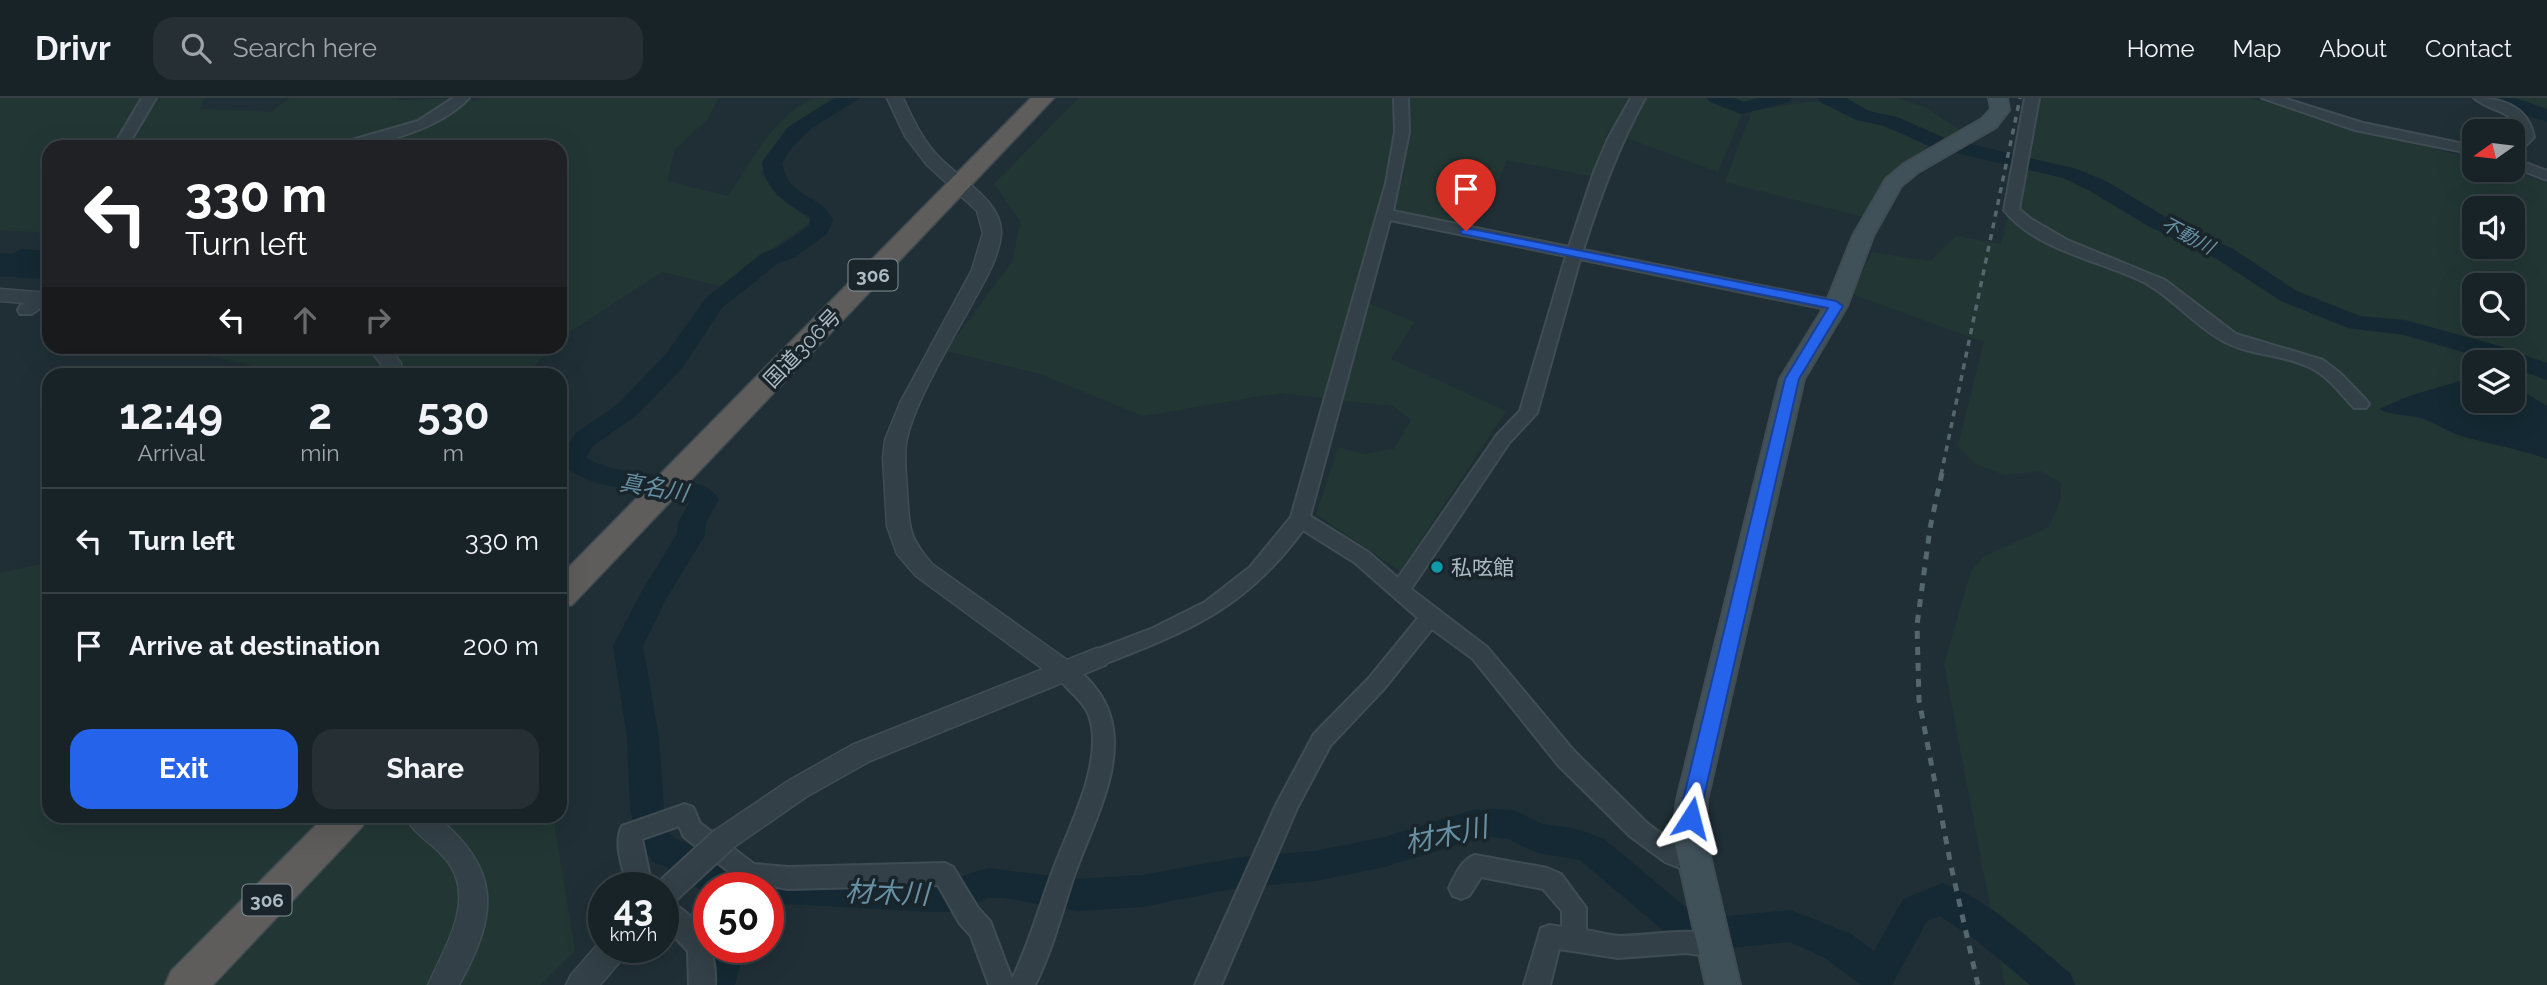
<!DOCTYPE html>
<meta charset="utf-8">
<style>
body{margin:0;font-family:Raleway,"Noto Sans JP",sans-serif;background:#252f34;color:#f1f3f6;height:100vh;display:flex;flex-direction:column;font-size:26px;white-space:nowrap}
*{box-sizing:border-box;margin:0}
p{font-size:23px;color:#9fa4a8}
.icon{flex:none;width:38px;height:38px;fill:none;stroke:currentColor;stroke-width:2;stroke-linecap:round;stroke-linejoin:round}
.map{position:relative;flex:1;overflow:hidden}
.details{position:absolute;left:42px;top:270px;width:525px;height:455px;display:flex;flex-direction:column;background:#182328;border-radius:21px;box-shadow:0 7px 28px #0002,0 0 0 2px #364045}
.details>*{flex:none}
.guide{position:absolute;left:42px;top:42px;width:525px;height:214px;border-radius:21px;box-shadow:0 7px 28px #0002,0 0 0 2px #364045;background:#202124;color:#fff;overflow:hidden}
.needle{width:46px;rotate:256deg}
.fabs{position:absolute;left:2462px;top:21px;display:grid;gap:14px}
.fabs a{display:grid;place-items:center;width:63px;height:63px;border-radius:14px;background:#182328;box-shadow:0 7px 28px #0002,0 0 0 2px #364045;font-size:35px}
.speed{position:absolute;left:588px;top:774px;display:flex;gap:14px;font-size:35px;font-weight:700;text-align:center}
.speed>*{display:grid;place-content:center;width:91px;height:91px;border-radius:50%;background:#182328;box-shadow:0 7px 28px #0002,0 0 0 2px #364045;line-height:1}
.speed small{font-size:18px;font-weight:400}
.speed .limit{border:10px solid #d22;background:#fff;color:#111}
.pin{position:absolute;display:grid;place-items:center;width:60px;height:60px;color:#fff;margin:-72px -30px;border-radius:50% 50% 50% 0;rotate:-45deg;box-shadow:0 0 7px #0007}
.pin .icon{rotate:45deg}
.me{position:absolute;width:77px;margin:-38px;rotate:9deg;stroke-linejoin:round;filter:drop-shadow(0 0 5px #0008)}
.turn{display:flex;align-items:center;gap:24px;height:147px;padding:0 28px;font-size:32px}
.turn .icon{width:91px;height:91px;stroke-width:2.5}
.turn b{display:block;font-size:49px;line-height:60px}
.lanes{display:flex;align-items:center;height:66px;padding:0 28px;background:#0003;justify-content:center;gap:35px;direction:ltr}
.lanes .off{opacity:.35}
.eta{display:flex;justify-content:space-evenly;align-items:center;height:119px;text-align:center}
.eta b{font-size:42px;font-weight:700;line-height:49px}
.cta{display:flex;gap:14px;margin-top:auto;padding:14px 28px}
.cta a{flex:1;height:80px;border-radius:21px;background:#2563eb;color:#fff;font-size:28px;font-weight:700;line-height:80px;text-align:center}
.cta a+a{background:#252f34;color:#f1f3f6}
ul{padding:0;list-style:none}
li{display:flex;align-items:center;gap:21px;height:105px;padding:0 28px;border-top:2px solid #364045}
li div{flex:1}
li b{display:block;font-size:26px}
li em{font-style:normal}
header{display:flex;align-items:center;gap:42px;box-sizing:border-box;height:98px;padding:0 35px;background:#182328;border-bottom:2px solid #364045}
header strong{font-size:33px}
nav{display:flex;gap:38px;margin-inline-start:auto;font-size:24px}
.search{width:490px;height:63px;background:#252f34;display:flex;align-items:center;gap:18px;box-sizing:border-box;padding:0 24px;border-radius:21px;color:#9fa4a8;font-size:26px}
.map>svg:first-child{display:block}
.green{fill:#223734;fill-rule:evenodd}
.water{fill:#142933}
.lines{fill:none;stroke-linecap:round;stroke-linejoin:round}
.river{fill:#142933;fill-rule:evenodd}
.minor-casing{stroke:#404c53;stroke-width:4}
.tertiary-casing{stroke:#404c53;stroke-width:3}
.secondary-casing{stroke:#404c53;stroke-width:4}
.trunk-casing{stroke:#3e4b51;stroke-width:3}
.minor{fill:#334047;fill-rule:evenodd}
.tertiary{fill:#334047;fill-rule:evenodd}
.secondary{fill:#41515a;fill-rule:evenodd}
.trunk{fill:#5f5d5c;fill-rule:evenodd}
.rail-far1{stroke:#55666e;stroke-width:3.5;stroke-dasharray:6 6;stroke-linecap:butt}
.rail{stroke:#55666e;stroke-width:5;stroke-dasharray:8 8;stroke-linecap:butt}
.tertiary-bridge-casing{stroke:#404c53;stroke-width:29;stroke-linecap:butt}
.tertiary-bridge{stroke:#334047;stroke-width:25}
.route{fill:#2563eb;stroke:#184099;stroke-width:2}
.culture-dot{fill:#0f9aa8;stroke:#19252b;stroke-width:2.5}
.labels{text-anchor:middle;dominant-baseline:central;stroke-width:7;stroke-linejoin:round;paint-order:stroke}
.far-water-label{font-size:19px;font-style:italic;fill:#6690a3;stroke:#19252b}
.shield{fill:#19252b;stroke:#818f96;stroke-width:2}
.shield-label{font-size:19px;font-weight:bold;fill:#adbcc4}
.street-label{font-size:21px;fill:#adbcc4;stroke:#19252b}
.poi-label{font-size:21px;fill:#adbcc4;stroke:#19252b;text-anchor:start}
.water-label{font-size:23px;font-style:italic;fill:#6690a3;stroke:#19252b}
.near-water-label{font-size:28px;font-style:italic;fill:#6690a3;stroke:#19252b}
</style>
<header>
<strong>Drivr</strong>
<div class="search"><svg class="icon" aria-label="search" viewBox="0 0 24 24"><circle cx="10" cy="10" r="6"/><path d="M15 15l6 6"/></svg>Search here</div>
<nav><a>Home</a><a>Map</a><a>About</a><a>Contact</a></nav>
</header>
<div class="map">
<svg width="2547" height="887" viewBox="0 0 2547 887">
<rect width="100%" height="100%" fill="#202f36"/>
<g class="green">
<path d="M0,0H204L200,11L271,14L290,0H399V2L468,0L474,3L482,0H719L707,22L675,51L667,83L728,98C751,65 773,17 813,1C822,0 835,0 845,0C803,17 782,36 760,76L798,113L812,123L769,153L724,189L662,174L560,240V49H49V135L0,132Z"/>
<polygon points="1075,0 1761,0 1747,4 1718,74 1608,33 1591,78 1507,62 1497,87 1460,125 1378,110 1352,198 1414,224 1391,261 1506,313 1400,473 1316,416 1338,349 1365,356 1394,351 1411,322 1393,308 1280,295 1143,318 1040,276 946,253 1013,162 1020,123 994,86 1078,1"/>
<polygon points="1846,0 1898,0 1925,9 1960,32 1942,42 1919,34 1894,19 1868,13"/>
<path d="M2037,0H2250L2455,56L2474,58V72H2511L2547,85V308L2513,288V264H2474V279L2409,298L2380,311C2392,318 2408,316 2422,321C2436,325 2448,334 2462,338C2491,346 2519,351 2547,361V887H2005L1944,566L1971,473L1983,459L2049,429L2061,401V385L2041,373L2004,377L1976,366L1958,348L1984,244L1852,196L1872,154L1931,163L1956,138L2001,146ZM2474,110H2513V149H2474ZM2474,187H2513V226H2474Z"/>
<polygon points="2491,0 2547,0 2547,19"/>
<polygon points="1814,3 1939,49 1888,82 1863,119 1725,84 1752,13"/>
<polygon points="190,248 552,249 527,276 286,276 189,253"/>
<polygon points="49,464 49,718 553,718 575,853 540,887 0,887 0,475"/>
</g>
<g class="water">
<polygon points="21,151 49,153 49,175 41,181 0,178 0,155 13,156"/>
<path d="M2474,279V303H2513V288L2547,308V361C2519,351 2490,346 2462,338C2448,334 2435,325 2422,320C2408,316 2391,318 2379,311L2409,298Z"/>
</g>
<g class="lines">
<g class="river">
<path d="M834,0H860L812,30L794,47L782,64C787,101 821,95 833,122L827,136L795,159L777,166L722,210L683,269L636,318L594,347L586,359C619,383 700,370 719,401L706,425L705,437L665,503L643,548L659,640L664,710L668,733L676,741L687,745L736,778L741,789H709V798L665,768L653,764L636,739L630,710L627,640L613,548L643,491L677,436L678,425L689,405C647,384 606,400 562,367L560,357L576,335L618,306L665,257L706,200L761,156L779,149L809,128L810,119C786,106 765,93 762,64L788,29Z"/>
<polygon points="1707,0 1734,0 1743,4 1758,0 1792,0 1789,4 1741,16 1710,4"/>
<polygon points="1818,0 1846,0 1869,13 1897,19 1945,40 2077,71 2106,83 2164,118 2233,151 2297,193 2360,218 2405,222 2496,247 2547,265 2547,282 2513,270 2513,264 2497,264 2404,237 2348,230 2281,203 2217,161 2148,128 2090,93 2063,80 1931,49 1885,28 1856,22 1821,4"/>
<polygon points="2486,0 2515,0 2547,11 2547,24 2489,4"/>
<path d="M1492,711L1513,712L1543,726L1572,730L1603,740L1690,813L1727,818L1791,812L1851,836L1874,853L1903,801L1943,785C1991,803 2031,843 2070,875L2075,887H2030L1976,842L1940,818L1927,823L1892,887H1861L1825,860L1790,844L1727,850L1698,848L1666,835L1580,762L1538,755L1508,741L1492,739L1473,742L1384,769L1316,783L1242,789L1142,809L1078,813L1004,800H988L950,814H933L768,805V789H751L756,778L768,773L933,782H950L988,770L1078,781L1142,777L1242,759L1316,753L1384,739L1473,712Z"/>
<polygon points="709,849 745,849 735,887 699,887"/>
</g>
<defs>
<g id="minor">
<polygon points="142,0 156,0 127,49 113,49"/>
<path d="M453,0H469C440,31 377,49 336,49L338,46L418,23Z"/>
<path d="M1394,0H1408L1409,34L1393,113L1569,149L1594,74L1608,41L1631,0H1645C1618,49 1600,99 1583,152L1836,203L1844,208L1836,213L1580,161L1537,315L1509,345L1411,491L1487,549L1574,653L1647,725L1681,750L1705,760L1709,767L1705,774L1697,777L1665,764L1631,739L1558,667L1473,561L1432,531L1383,592L1330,648L1297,710L1221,887H1195L1276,707L1314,636L1369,580L1418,520L1354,464L1303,432C1246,510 1191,532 1104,566L1097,568L1090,566L1087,560L1090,554L1153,530L1205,504L1250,469L1291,419L1386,85L1395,34ZM1390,122L1566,158L1520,313L1497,337L1398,480L1368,454L1310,418Z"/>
<path d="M2025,0H2039L2019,111L2031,121L2067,142L2165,182L2236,236L2323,262L2340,275L2366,302L2369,306L2366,310H2354C2341,296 2329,279 2311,270C2284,256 2252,258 2225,244C2192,227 2170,195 2135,180C2092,161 2034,150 2004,112Z"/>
<polygon points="2262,0 2283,0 2363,25 2474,48 2474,56 2355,32"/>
<path d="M2474,0C2502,0 2528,8 2534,39L2518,55L2513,56V44L2520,38C2515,10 2491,15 2474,0Z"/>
<polygon points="2513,60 2547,73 2547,82 2513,69"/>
<polygon points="49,190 49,203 32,216 20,216 18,212 20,208"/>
<path d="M1064,565C1077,569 1088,580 1097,592C1138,647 1095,719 1075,775C1062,813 1053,851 1035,887H989L971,838L960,826L938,787L788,791L741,783L684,739L679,728L642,741L652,789H628C623,771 613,746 622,728L685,706L693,709L700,725L754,766L788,769L945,765L953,769L978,810L990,823L1012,881C1029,846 1039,810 1052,775C1067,733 1102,669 1091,624C1086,601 1064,592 1054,573L1057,567Z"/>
<path d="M1475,757L1547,770L1561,776L1586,810V832C1597,834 1608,837 1619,838C1654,838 1689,827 1724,840L1727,848L1724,856L1715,859L1686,855L1618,860L1559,851L1550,887H1524L1541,830L1550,827L1562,829V813L1543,791L1481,779L1469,798L1461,801L1453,798L1449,790C1455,777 1462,761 1475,757Z"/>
<path d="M663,801C700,815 717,851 715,887H689L688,853L663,827Z"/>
</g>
<g id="tertiary">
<path d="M887,0H903C913,21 922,42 939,59C958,80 1003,103 1001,136C999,158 986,181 975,200C955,238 913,305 906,345C904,361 906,377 907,393C909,428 908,438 932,466L1067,562L1097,550L1106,553L1109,560L1106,567L870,663L806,699L734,749L724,753L714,749L710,741L714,733L788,683L852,647L1043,571L916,478L897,456L887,428L883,360L885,342L900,305L972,172L983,135L977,113L927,67L905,38Z"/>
<polygon points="0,191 49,195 49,207 0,203"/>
<polygon points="367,248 388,248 401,265 402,276 382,276 381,266"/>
<path d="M405,718H436C501,772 499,815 459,887H428C446,847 480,796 442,757C430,744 412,734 405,718Z"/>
<polygon points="604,839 604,849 628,849 624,859 600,887 566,887 571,877"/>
</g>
<polygon id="secondary" points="1989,0 2007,0 2009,12 1996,29 1918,74 1901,88 1873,138 1847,208 1804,281 1707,702 1705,737 1740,887 1706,887 1673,737 1677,702 1780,281 1825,208 1853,138 1886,81 1904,66 1982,21 1991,11"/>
<g id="trunk">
<polygon points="1031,0 1054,0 572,507 560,510 560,478"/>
<polygon points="325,718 368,718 362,729 213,887 165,887 171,873"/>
</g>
</defs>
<use href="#minor" class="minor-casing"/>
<use href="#tertiary" class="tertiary-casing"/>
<use href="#secondary" class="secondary-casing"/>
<use href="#trunk" class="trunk-casing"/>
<use href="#minor" class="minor"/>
<use href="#tertiary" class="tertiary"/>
<use href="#secondary" class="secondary"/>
<use href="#trunk" class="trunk"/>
<polyline class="rail-far1" points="1941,377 2020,0"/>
<polyline class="rail" points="1942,375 1930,430 1917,527 1919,602 1951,768 1978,887"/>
<defs>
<polyline id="tertiary-bridge" points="663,797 724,741"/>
</defs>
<use href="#tertiary-bridge" class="tertiary-bridge-casing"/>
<use href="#tertiary-bridge" class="tertiary-bridge"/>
</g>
<polygon class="route" points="1466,130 1836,203 1843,208 1799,281 1698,725 1691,728 1684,725 1681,720 1683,702 1785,281 1828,210 1462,136 1460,133"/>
<circle class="culture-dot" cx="1437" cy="469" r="7"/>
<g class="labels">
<g class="far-water-label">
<text transform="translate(2188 137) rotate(28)">不動川</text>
</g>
<g class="shield">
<rect x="848.5" y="161.5" width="49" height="31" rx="5"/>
<rect x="242.5" y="786.5" width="49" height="31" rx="5"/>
</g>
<g class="shield-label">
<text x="873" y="177">306</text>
<text x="267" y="802">306</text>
</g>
<g class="street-label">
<text transform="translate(802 250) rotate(-46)">国道306号</text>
</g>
<g class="poi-label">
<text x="1451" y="469">私呟館</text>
</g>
<g class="water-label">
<text transform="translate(654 389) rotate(10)">真名川</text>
</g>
<g class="near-water-label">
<text transform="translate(1446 737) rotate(-12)">材木川</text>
<text transform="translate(887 795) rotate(2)">材木川</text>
</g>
</g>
</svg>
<div class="fabs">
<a><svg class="needle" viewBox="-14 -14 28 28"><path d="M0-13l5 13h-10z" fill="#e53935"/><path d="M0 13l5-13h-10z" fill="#9fa4a8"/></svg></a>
<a><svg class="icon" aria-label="sound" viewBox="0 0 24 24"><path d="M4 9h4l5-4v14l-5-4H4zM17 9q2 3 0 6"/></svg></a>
<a><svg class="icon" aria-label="search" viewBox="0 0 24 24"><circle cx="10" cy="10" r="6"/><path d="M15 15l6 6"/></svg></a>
<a><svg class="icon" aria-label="layers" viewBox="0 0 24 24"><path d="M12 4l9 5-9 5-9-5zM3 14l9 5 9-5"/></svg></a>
</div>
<div class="speed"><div>43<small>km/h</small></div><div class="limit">50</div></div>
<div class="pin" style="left:1466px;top:133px;background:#d93025"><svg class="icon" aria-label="arrive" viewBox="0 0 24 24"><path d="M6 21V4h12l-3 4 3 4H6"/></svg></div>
<svg class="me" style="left:1691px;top:720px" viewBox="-20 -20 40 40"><path d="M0-17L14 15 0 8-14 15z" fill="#2563eb" stroke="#fff" stroke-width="4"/></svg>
<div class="guide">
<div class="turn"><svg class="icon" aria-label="left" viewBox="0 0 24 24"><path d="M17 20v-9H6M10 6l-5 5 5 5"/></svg><div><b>330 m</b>Turn left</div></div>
<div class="lanes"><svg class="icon" aria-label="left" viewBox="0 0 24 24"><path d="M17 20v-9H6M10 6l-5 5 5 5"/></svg><svg class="icon off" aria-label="ahead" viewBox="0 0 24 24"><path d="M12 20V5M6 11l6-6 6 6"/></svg><svg class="icon off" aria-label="right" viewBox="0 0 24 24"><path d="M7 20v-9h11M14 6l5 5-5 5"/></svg></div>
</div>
<section class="details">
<div class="eta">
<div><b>12:49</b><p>Arrival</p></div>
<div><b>2</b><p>min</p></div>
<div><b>530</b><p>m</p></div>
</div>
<ul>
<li><svg class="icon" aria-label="left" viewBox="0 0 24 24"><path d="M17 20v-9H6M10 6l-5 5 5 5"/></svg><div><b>Turn left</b></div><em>330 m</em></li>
<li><svg class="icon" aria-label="arrive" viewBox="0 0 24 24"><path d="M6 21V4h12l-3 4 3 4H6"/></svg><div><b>Arrive at destination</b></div><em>200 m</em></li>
</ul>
<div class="cta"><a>Exit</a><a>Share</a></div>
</section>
</div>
